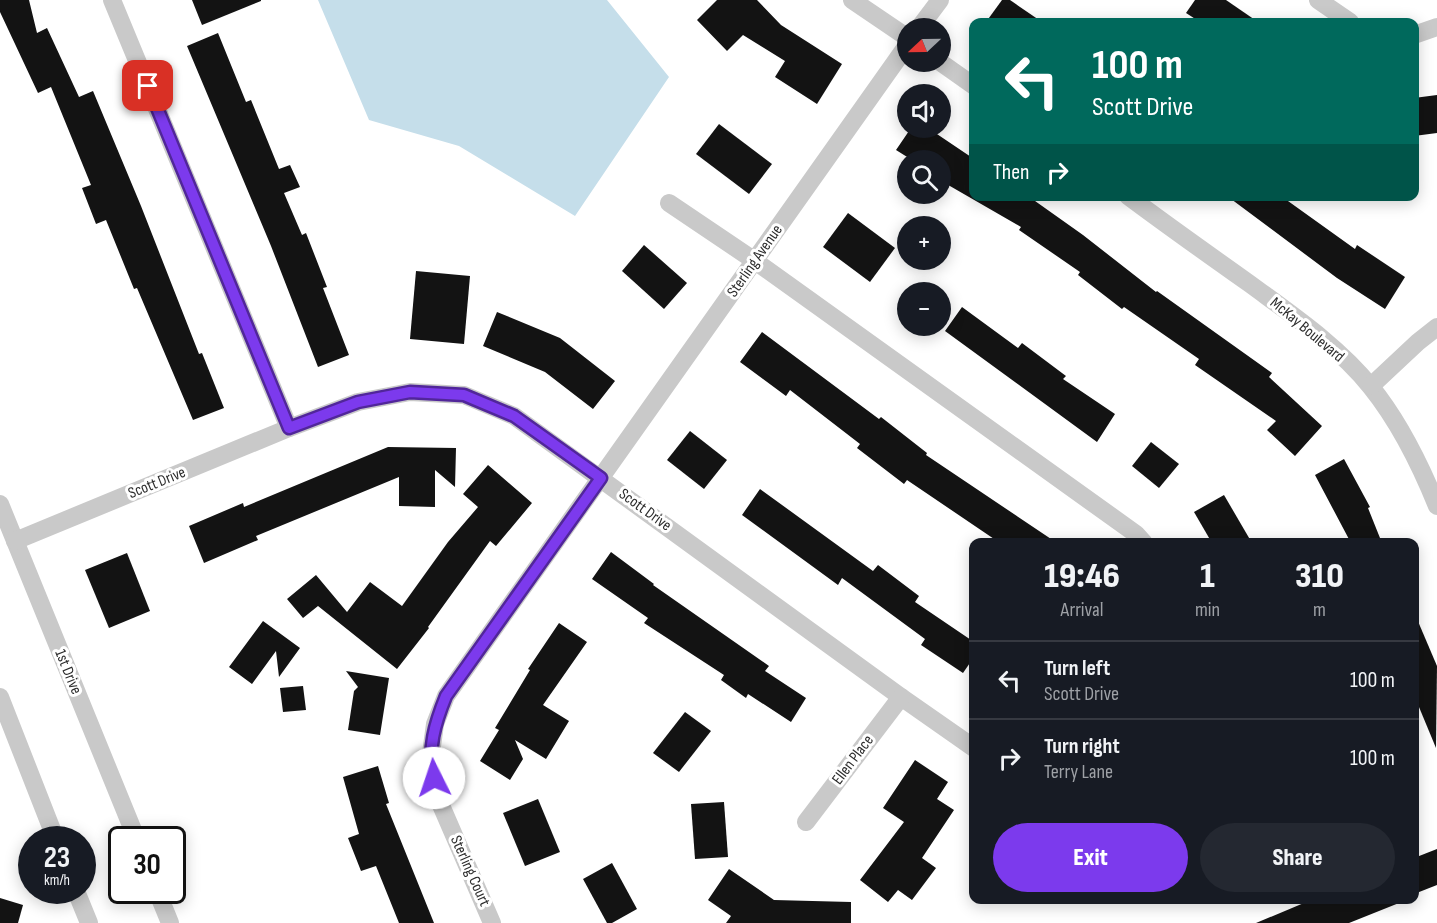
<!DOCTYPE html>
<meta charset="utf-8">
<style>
body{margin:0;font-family:"Sofia Sans Condensed",sans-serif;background:#242831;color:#f1f3f6;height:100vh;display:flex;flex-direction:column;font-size:22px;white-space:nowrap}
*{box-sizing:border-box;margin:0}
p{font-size:20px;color:#9ea1a6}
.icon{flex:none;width:33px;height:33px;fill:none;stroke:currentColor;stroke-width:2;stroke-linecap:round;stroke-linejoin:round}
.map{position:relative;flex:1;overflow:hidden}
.details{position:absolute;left:969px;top:538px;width:450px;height:366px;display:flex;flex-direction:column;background:#171b24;border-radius:12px;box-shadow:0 3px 15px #0003}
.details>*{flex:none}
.guide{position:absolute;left:969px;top:18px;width:450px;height:183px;border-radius:12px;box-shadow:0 3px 15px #0003;background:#00695c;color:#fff;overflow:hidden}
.needle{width:39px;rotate:248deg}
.buttons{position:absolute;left:897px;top:18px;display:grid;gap:12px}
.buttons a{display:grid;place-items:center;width:54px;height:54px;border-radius:50%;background:#171b24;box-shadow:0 3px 15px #0003;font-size:30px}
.speed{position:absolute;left:18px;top:826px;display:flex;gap:12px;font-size:30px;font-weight:700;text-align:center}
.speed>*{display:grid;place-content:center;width:78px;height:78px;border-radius:50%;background:#171b24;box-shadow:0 3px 15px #0003;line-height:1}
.speed small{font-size:15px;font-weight:400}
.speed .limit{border:3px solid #111;border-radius:9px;background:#fff;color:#111}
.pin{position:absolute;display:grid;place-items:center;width:51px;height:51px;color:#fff;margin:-26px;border-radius:12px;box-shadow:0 3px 9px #0006}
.me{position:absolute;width:66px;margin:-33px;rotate:356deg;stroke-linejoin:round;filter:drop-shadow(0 0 4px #0008)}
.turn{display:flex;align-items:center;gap:21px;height:126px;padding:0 24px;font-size:27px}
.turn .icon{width:78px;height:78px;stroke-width:2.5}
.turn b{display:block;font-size:42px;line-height:51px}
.then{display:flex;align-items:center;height:57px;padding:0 24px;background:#0003;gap:12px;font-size:22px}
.eta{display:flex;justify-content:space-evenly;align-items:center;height:102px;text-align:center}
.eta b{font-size:36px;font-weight:800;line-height:42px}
.action{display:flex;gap:12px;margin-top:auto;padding:12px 24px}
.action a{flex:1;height:69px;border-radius:36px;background:#7c3aed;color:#fff;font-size:24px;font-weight:800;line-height:69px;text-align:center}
.action a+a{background:#242831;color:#f1f3f6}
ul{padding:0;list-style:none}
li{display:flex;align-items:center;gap:18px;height:78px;padding:0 24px;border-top:2px solid #363941}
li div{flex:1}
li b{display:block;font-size:22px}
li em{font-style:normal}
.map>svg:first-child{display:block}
.water{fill:#c5deea}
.building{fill:#131313}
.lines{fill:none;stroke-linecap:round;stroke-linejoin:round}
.minor{stroke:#c9c9c9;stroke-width:18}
.route-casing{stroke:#51269a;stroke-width:15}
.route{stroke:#7c3aed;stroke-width:10}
.labels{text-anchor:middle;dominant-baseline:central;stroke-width:6;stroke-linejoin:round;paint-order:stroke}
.street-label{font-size:16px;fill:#2c2c2c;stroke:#fff}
</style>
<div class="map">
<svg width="1437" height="923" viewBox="0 0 1437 923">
<rect width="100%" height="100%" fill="#fff"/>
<polygon class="water" points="318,0 607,0 669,77 575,216 459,146 369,120"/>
<g class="building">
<polygon points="0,0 29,0 37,33 47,28 79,97 93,91 141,206 199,354 202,353 224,408 193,420 137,288 134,289 106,220 96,224 82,188 91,185 51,87 38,93 0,12"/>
<polygon points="192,0 261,0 261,1 202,25"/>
<polygon points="717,0 757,0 781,25 842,64 817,104 775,77 785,61 743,35 727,51 697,20"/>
<polygon points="1002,0 1010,0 1042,22 986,22"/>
<polygon points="1195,0 1226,0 1258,22 1200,22 1186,13"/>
<polygon points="218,33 246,102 251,100 279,169 290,165 300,187 284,193 302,235 306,233 327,287 323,288 349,355 318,367 271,246 187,46"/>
<polygon points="1437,95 1437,133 1414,136 1414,98"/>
<polygon points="719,124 772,164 749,194 696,154"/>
<polygon points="911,128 928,128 974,159 974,160 970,160 974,163 974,196 1028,196 1083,235 1156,292 1157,291 1272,373 1269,377 1322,426 1295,456 1267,430 1276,421 1195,365 1199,359 1124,307 1122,309 1078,275 1080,272 1019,230 1021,227 943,182 940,186 940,160 912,160 896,150"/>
<polygon points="1227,196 1281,196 1355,249 1357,245 1405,277 1385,309 1337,278"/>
<polygon points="848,213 895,248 870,282 823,247"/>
<polygon points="644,245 687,283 664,309 622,271"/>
<polygon points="416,271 470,276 464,344 410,339"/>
<polygon points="962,307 1018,348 1022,343 1066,376 1063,379 1115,414 1097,442 945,331"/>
<polygon points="497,312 560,338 615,381 593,409 545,372 483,346"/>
<polygon points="762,332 879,419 881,417 927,453 926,455 1057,543 1000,543 907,480 904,484 857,448 860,444 790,390 786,396 740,362"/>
<polygon points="690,431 727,460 704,489 667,460"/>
<polygon points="1151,442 1179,464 1159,488 1132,466"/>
<polygon points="388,447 456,448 455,487 435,470 435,507 399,506 399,477 256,536 258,540 204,563 189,526 243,503 244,507"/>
<polygon points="1344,459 1370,507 1368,508 1382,543 1351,543 1315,475"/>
<polygon points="488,465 532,503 496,546 490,541 428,627 429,628 397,669 318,606 303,618 287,599 316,575 347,612 370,582 402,606 448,542 478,507 463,494"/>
<polygon points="760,489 873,571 878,565 919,596 915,602 974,642 974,657 963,673 921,645 925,639 842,578 838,585 742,515"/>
<polygon points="1224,495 1252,543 1212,543 1194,512"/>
<polygon points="611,552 654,584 653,585 769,666 765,671 806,698 791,722 748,694 746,698 721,680 724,675 644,623 648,618 592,579"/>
<polygon points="127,553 150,611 109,628 85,570"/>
<polygon points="1414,612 1437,666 1436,748 1414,695"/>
<polygon points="263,621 300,648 279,677 276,651 252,684 229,667"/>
<polygon points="559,623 587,642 543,705 569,721 546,759 515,740 523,759 510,780 480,761 499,730 495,728 530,670 528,669"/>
<polygon points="346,671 389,678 380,735 348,730 354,691 358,687"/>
<polygon points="303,686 306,710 283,712 280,688"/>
<polygon points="685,712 711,731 679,772 653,753"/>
<polygon points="915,760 948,782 937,799 954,810 922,858 936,868 912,900 898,890 888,902 860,880 904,822 883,808"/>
<polygon points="378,766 389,803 386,804 434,923 399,923 376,866 361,871 348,838 359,834 343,777"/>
<polygon points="538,799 560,852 525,866 503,813"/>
<polygon points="724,802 728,857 695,859 691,804"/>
<polygon points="1437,849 1437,885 1414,894 1414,858"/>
<polygon points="612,863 637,909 612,923 607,923 583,879"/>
<polygon points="729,869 774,900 851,902 851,923 726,923 731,916 708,900"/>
<polygon points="0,898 23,905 18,923 0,923"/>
<polygon points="1311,900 1404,900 1404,901 1349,923 1256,923"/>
</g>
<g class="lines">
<g class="minor">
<polyline points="112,0 289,428"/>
<polyline points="852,0 908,38"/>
<polyline points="1318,0 1350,22"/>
<polyline points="919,28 940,0"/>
<polyline points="1414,35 1437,27"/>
<polyline points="940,62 974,86"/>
<path d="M1128,196C1168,226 1209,255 1250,284C1292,315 1338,346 1371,387C1400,423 1420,464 1437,506"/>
<polyline points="669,203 755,261 1136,534 1144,543"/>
<polyline points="1371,386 1418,342 1437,327"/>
<polyline points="0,504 137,840"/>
<polyline points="15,541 289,428 358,402 410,392 464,395 514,416 901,697 974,748"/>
<polyline points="0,697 56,840"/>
<polyline points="806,822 901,697"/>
<polyline points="76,891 89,923"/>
<polyline points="157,891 170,923"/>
<polyline points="492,923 437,796 430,761 435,724 446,696 908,44"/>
</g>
</g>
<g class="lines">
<defs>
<path id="route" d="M148,86L289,428L358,402L410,392L464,395L514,416L601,478L446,696C435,723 427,749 434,778"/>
</defs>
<use href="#route" class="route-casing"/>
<use href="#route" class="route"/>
</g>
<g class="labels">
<g class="street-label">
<text transform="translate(755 261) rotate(-55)">Sterling Avenue</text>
<text transform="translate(1307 330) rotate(40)">McKay Boulevard</text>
<text transform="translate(157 483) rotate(-22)">Scott Drive</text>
<text transform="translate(645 510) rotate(36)">Scott Drive</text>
<text transform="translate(68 672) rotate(68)">1st Drive</text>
<text transform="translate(853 760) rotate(-53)">Ellen Place</text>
<text transform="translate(470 871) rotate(66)">Sterling Court</text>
</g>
</g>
</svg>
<div class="buttons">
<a><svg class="needle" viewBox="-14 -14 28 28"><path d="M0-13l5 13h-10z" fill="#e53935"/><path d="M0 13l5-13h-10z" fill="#9ea1a6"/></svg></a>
<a><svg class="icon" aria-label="sound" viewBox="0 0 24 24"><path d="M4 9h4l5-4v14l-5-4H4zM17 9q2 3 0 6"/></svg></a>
<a><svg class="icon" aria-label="search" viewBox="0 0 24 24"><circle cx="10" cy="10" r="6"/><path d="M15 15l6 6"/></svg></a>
<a>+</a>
<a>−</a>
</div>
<div class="speed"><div>23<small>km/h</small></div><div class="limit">30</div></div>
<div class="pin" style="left:148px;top:86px;background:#d93025"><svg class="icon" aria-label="arrive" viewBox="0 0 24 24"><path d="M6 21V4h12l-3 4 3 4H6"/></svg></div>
<svg class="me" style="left:434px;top:778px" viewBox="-20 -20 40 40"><circle r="19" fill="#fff"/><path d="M0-13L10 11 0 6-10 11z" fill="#7c3aed"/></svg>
<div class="guide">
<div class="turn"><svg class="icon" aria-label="left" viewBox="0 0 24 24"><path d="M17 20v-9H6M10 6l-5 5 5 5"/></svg><div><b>100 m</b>Scott Drive</div></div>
<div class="then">Then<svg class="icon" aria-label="right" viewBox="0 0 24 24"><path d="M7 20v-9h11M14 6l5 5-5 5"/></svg></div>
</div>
<section class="details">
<div class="eta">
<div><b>19:46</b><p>Arrival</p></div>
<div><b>1</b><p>min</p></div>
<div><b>310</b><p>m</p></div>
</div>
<ul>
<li><svg class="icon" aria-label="left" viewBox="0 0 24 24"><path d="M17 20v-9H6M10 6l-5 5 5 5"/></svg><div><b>Turn left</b><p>Scott Drive</p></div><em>100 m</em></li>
<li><svg class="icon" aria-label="right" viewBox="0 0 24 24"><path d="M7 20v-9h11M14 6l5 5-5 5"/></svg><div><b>Turn right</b><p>Terry Lane</p></div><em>100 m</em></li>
</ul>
<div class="action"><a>Exit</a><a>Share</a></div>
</section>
</div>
